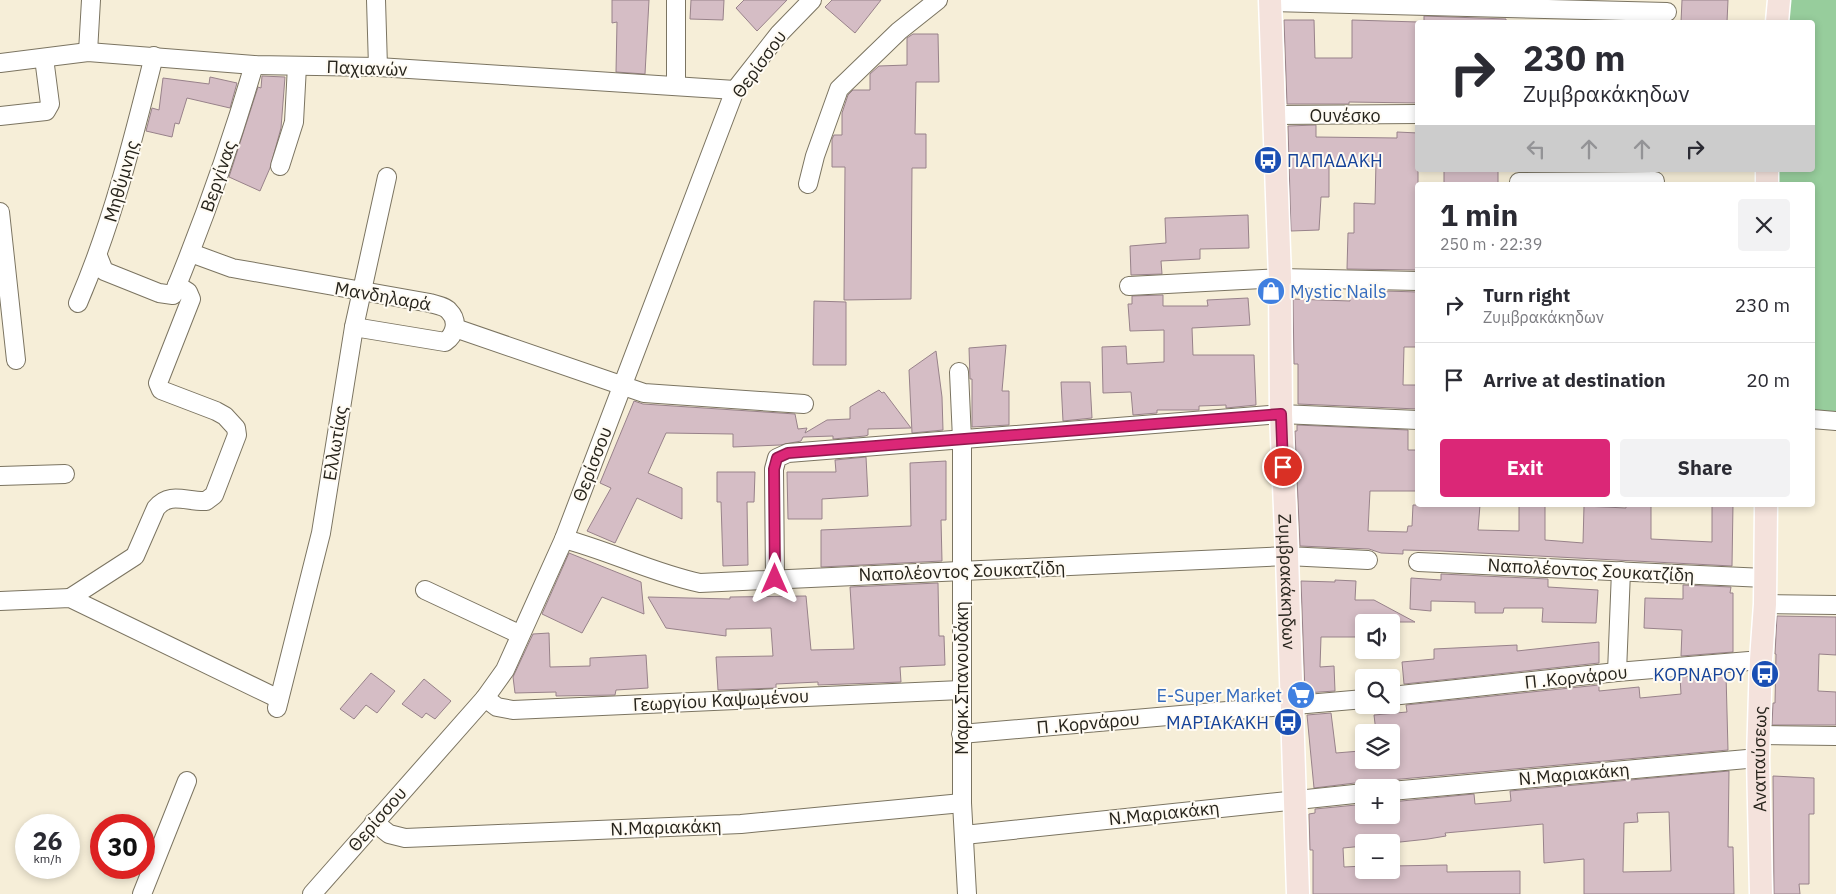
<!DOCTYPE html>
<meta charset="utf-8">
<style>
body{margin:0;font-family:"IBM Plex Sans",sans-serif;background:#f2f2f3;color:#2b2b33;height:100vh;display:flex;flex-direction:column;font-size:19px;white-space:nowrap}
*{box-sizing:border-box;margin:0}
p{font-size:16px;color:#7c7c81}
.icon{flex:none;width:28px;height:28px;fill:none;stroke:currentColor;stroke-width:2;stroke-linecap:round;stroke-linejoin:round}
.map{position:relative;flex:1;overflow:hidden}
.drawer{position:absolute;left:1415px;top:182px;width:400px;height:325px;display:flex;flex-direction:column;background:#fff;border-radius:5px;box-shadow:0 2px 8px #0003}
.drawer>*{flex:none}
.hud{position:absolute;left:1415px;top:20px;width:400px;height:152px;border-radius:5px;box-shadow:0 2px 8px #0003;background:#fff;color:#2b2b33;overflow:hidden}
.tools{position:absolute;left:1355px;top:614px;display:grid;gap:10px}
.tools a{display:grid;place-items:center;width:45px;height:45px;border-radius:5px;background:#fff;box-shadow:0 2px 8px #0003;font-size:25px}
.speed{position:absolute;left:15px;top:814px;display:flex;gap:10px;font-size:25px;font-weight:700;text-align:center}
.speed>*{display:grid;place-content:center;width:65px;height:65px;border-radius:50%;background:#fff;box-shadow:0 2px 8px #0003;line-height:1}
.speed small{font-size:12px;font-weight:400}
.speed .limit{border:8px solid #d22;background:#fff;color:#111}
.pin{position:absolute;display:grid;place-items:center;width:42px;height:42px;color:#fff;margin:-21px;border:2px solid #fff;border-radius:50%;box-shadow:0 1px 5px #0007}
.me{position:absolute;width:55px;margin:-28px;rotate:0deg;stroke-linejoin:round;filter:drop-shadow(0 0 4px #0008)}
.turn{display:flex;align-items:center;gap:18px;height:105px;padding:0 25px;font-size:22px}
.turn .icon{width:65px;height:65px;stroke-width:2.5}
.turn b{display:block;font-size:35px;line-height:42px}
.lanes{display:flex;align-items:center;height:48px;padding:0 25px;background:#0003;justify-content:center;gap:25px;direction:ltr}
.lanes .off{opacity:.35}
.round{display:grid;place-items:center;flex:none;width:52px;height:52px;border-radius:5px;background:#f2f2f3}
.head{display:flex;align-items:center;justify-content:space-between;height:85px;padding:0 25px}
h1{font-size:30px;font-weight:800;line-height:38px}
.cta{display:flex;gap:10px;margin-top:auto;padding:10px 25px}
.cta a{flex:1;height:58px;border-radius:5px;background:#db2777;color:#fff;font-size:20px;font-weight:800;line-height:58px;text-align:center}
.cta a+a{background:#f2f2f3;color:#2b2b33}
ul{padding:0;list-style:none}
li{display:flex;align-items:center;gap:15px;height:75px;padding:0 25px;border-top:1px solid #e1e1e2}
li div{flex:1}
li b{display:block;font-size:19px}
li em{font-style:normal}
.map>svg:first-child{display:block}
.green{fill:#97cd9c}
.building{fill:#d5bdc5;stroke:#98828a;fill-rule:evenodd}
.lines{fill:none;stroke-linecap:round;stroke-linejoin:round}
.minor-casing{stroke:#7b7461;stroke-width:20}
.major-casing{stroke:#fff;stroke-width:25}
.minor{stroke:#fff;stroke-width:18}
.major{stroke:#f4e2dc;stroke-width:22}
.route-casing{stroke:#8e194d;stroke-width:12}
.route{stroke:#db2777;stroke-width:9}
.labels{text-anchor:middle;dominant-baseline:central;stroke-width:4;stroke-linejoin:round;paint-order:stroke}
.street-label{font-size:18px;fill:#27241c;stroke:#fffbf3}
.transit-label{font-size:18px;fill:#164399;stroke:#fffbf3;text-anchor:end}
.shop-label{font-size:18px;fill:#366cbe;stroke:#fffbf3;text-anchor:start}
</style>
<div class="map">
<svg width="1836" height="894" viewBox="0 0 1836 894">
<rect width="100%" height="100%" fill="#f6eed8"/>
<polygon class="green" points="1789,0 1836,0 1836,414 1813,413 1812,185 1777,185 1777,170 1812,170 1812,22 1787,22"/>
<g class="building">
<polygon points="612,0 649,0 645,74 616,72 617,22 612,23"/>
<polygon points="691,0 724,0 723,20 690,19"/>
<polygon points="744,0 787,0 757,31 736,8"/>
<polygon points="832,0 881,0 855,33 825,7"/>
<polygon points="1682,0 1728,0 1727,22 1681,22"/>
<polygon points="1424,16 1506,19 1506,22 1424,22"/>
<polygon points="1284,20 1314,20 1315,58 1352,58 1352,20 1418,22 1418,103 1349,102 1349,104 1287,104"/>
<polygon points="913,34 938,34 939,82 916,82 915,134 926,134 926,168 912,168 911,299 844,300 845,167 832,167 832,139 834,135 842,135 842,113 848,95 853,90 870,90 870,74 879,66 907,65 907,38"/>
<polygon points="262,76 285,77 281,128 270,168 260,191 229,177 258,87 261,88"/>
<polygon points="210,77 237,83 230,108 187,98 179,124 175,123 172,137 146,131 152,108 159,110 163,78 209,84"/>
<polygon points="1316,125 1316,137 1397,138 1397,132 1418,133 1418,270 1347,269 1348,233 1354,233 1354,203 1375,204 1376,162 1344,161 1344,166 1329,165 1329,197 1321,197 1319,230 1291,231 1288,126"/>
<rect x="1444" y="170" width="54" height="15"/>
<polygon points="1248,215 1249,248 1200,249 1200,259 1161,261 1162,274 1131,275 1130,246 1166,243 1165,218"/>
<polygon points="1351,290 1418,292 1417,347 1404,347 1403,385 1418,385 1418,409 1298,404 1298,364 1294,364 1293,299 1350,301"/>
<polygon points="1163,295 1163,306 1208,306 1207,300 1248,298 1250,325 1192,328 1193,355 1254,355 1256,405 1226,408 1226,405 1199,406 1199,410 1157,410 1157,413 1133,415 1131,392 1103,393 1102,347 1126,346 1127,364 1164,362 1164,330 1130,331 1128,304 1132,304 1132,296"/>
<polygon points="814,301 846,302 846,365 813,365"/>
<polygon points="1006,345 1002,391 1009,391 1009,425 972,427 972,379 970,379 969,348"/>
<polygon points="936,351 942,397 943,430 912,433 909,370"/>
<polygon points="1061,382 1090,382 1092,418 1063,421"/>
<polygon points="879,390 882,393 884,392 911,428 868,429 868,435 865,436 833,439 833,436 803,437 801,441 780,445 733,447 733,434 666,433 648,473 682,488 682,519 637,498 615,543 587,531 611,488 600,483 634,401 643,404 795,414 798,429 807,428 805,433 827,420 850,419 850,407"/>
<polygon points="1297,425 1408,430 1408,450 1418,450 1418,491 1370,491 1368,531 1407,532 1408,526 1412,526 1413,505 1480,505 1478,530 1519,531 1519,505 1545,505 1545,540 1583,543 1584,506 1626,508 1626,505 1651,505 1651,539 1712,542 1712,505 1733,505 1732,566 1441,551 1403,550 1403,554 1381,553 1369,549 1300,546 1295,431 1297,431"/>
<polygon points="866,457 868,496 822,499 822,519 788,519 787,472 836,472 835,460"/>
<polygon points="946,461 946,520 941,520 942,561 821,567 821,530 911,526 910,463"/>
<polygon points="717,472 755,472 754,502 747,502 748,565 723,566 721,502 717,502"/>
<polygon points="569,553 641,582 644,614 602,597 582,633 542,614"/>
<polygon points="1441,574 1548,579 1548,587 1598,590 1596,623 1542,622 1543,608 1504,608 1503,613 1475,613 1475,602 1431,601 1431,611 1410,609 1411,578 1441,580"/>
<polygon points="1335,580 1356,581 1355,600 1374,600 1415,622 1364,622 1364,637 1321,637 1320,667 1334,666 1335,691 1305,693 1301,581 1335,582"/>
<polygon points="938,583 939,636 944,636 945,665 900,667 901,682 818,685 818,682 776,684 776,688 718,690 716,657 773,656 771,628 726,629 726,636 666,628 648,597 730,599 730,597 806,596 811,650 854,649 850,587"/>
<polygon points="1683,585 1731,587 1730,593 1733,593 1733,652 1681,656 1682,630 1644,628 1645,598 1683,599"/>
<polygon points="1777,616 1836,617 1836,655 1819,654 1818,691 1836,692 1836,725 1772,725 1773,703 1775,703 1776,654 1775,654"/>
<polygon points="549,633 550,667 590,666 590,658 646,655 648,688 616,690 615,695 556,696 556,692 515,693 513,677 533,634"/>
<polygon points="1599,642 1599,663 1404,684 1402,662 1434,659 1434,649 1517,645 1517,651"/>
<polygon points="371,673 395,691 377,713 366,705 354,719 340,709"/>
<polygon points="1726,674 1728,750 1390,780 1381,788 1373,788 1363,782 1314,788 1307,715 1331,713 1336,753 1360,751 1361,760 1391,760 1391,732 1376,732 1374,715 1407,712 1406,705 1599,685 1599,691 1639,687 1640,698 1681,694 1680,677"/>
<polygon points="424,679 451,701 435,719 426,713 422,718 402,704"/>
<path d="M1729,771L1728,847H1733L1734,894H1584V859L1544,863L1543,824L1445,833L1446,836L1428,839L1391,843V840L1364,842V846L1343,848L1344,867L1364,866V870H1391V866L1447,865V872L1520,871V894H1313V850H1310L1309,814L1315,813V809L1356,805L1357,815H1391V802L1474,794L1475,804L1511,801L1510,791ZM1669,812L1671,871L1623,872L1624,823L1638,822L1637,813Z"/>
<polygon points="1773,776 1814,778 1814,814 1809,814 1809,884 1799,884 1800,894 1774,894"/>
</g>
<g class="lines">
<defs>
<g id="minor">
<polyline points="376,0 378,67"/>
<polyline points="1271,2 1667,12"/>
<polyline points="88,52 91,0"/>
<polyline points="0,63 88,52 254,65 378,67 735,90"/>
<polyline points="676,86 676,0"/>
<polyline points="1273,115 1418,114"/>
<polyline points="0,116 46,111 50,104 44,58"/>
<polyline points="280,166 294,122 297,66"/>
<polyline points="1519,182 1655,181"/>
<polyline points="808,184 815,156 839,89 899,31 938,0"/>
<polyline points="0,212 16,360"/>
<path d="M191,253L232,268L430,303C436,305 445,306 449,311C459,321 455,335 445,342L354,327"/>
<path d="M98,256L104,271L159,293L173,295C204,220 231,143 254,65"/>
<polyline points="1129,286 1280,278 1418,281"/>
<path d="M78,303C112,224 133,140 154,56"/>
<polyline points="455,328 644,393 804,404"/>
<polyline points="959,372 962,439 962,803 967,894"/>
<polyline points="1812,419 1836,421"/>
<polyline points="0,476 65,474"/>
<path d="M564,539C610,551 653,573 700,583L1287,556L1368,560"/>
<polyline points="1418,562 1765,578"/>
<polyline points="775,579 774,469 777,458 788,453 1281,414 1418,420"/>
<polyline points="425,590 519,634"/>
<path d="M70,598L135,556L156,508C170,491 186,502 206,501L214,495L237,435L236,428L225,416L216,411L161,390L158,383L191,299L188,292L177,285"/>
<polyline points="0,601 70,598 279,699"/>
<polyline points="1765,604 1836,605"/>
<polyline points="1617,672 1621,571"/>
<polyline points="1391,696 1617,672 1761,660"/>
<polyline points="485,698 497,707 513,710 961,690"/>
<polyline points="277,708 321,533 354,327 387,177"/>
<polyline points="961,734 1364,699"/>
<polyline points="1758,735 1836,736"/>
<polyline points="1391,791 1758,758"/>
<polyline points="374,822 389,834 405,838 741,824 962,803"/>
<polyline points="964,835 1364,793"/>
<polyline points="142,894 187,781"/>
<polyline points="312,894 485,698 505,670 564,539 735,90 779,34 812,0"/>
</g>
<g id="major">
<path id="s1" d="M1270,0L1280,278L1281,414L1287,556L1298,894"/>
<polyline points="1777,22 1779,0"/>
<polyline points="1767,170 1767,185"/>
<path id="s2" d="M1761,894L1758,758L1761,660L1765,604L1766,505"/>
</g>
</defs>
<use href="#minor" class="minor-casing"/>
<use href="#major" class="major-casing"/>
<use href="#minor" class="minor"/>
<use href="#major" class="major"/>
</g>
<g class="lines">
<defs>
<polyline id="route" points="775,579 774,469 777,458 788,453 1281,414 1283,467"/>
</defs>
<use href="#route" class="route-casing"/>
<use href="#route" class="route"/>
</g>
<defs>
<symbol id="bus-disc" viewBox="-11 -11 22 22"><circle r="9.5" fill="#1a4fb4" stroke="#fffbf3"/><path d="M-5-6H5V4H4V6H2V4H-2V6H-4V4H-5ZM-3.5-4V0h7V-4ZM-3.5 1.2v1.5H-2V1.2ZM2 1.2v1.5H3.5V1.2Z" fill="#fff"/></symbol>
<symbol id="shop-disc" viewBox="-11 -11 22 22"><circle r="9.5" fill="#3f7fe0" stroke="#fffbf3"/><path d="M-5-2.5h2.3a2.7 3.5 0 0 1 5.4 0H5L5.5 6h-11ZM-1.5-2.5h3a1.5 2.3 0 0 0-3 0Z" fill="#fff"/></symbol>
<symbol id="supermarket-disc" viewBox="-11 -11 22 22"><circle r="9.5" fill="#3f7fe0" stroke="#fffbf3"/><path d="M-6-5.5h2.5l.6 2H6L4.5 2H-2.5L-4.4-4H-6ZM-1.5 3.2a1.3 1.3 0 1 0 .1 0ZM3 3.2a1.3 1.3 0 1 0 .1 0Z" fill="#fff"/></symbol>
</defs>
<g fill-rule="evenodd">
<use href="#bus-disc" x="1252" y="144" width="32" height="32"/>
<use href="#shop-disc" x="1255" y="275" width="32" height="32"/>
<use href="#bus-disc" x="1749" y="658" width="32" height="32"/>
<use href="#supermarket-disc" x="1285" y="679" width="32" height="32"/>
<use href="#bus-disc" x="1272" y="706" width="32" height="32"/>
</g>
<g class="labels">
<g class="street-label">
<text transform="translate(759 64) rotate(-54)">Θερίσσου</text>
<text transform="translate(367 68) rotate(2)">Παχιανών</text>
<text x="1345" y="115">Ουνέσκο</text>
<text transform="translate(218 176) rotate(-71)">Βεργίνας</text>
<text transform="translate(121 181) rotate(-74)">Μηθύμνης</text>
<text transform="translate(383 296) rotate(10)">Μανδηλαρά</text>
<text transform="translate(335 443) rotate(-81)">Ελλωτίας</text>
<text transform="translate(592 464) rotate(-69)">Θερίσσου</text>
<text transform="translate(1591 570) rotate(3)">Ναπολέοντος Σουκατζίδη</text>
<text transform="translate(962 571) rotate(-2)">Ναπολέοντος Σουκατζίδη</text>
<text stroke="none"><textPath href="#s1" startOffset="582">Ζυμβρακάκηδων</textPath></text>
<text transform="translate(1576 677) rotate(-6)">Π .Κορνάρου</text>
<text transform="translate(961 678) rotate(-90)">Μαρκ.Σπανουδάκη</text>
<text transform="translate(721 700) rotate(-3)">Γεωργίου Καψωμένου</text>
<text transform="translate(1088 723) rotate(-5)">Π .Κορνάρου</text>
<text stroke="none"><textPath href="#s2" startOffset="135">Αναπαύσεως</textPath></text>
<text transform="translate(1574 774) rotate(-5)">Ν.Μαριακάκη</text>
<text transform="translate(1164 813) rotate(-6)">Ν.Μαριακάκη</text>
<text transform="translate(377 819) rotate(-49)">Θερίσσου</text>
<text transform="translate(666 827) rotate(-2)">Ν.Μαριακάκη</text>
</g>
<g class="transit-label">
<text x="1287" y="160" text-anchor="start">ΠΑΠΑΔΑΚΗ</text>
<text x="1746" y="674">ΚΟΡΝΑΡΟΥ</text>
<text x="1269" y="722">ΜΑΡΙΑΚΑΚΗ</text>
</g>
<g class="shop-label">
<text x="1290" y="291">Mystic Nails</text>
<text x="1282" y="695" text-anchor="end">E-Super Market</text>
</g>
</g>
</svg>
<div class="tools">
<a><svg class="icon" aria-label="sound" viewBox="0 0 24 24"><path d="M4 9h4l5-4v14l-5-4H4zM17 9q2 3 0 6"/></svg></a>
<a><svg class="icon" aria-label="search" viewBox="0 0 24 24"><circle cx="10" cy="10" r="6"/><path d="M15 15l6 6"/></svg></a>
<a><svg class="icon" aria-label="layers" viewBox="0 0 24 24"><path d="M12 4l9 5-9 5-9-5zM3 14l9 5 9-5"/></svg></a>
<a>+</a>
<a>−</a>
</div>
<div class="speed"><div>26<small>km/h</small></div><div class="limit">30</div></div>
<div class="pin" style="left:1283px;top:467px;background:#d93025"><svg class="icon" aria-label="arrive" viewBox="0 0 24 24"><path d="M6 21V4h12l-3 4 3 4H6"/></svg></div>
<svg class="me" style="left:775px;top:579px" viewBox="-20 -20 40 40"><path d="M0-17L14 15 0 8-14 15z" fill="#db2777" stroke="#fff" stroke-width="4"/></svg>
<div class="hud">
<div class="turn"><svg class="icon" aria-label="right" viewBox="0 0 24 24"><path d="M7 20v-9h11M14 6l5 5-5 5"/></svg><div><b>230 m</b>Ζυμβρακάκηδων</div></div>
<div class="lanes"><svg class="icon off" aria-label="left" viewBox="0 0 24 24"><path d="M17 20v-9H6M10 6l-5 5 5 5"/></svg><svg class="icon off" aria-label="ahead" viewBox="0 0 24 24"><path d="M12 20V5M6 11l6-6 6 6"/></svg><svg class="icon off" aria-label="ahead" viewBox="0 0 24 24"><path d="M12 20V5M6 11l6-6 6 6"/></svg><svg class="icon" aria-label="right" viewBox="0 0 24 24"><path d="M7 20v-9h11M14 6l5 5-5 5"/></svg></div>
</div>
<section class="drawer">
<div class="head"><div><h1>1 min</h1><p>250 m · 22:39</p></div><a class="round"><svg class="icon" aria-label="close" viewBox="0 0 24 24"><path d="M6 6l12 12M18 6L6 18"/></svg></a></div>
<ul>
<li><svg class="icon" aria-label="right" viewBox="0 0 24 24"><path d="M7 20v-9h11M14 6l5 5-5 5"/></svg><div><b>Turn right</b><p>Ζυμβρακάκηδων</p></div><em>230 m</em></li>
<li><svg class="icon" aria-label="arrive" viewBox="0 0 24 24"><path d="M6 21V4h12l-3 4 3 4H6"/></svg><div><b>Arrive at destination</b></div><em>20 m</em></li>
</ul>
<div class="cta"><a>Exit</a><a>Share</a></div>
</section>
</div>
